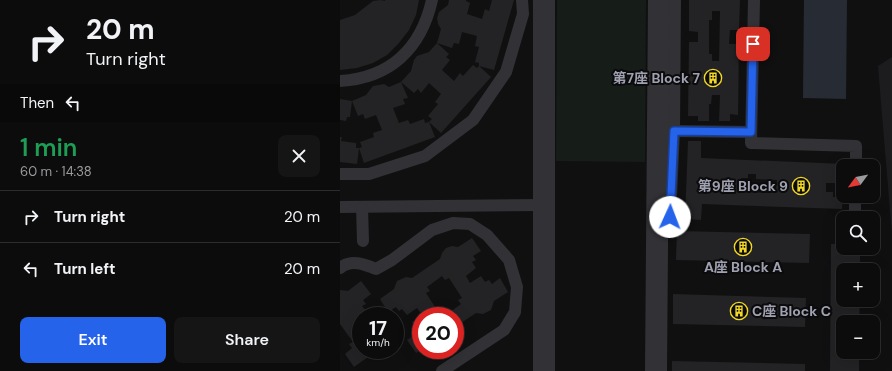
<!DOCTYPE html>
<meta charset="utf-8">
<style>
body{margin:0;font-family:"DM Sans","Noto Sans SC",sans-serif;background:#151516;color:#f1f3f6;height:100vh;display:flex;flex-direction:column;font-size:15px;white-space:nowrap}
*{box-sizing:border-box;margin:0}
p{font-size:13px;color:#9a9b9d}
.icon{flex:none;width:22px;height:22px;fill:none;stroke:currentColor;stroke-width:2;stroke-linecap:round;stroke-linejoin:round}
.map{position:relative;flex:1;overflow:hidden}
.details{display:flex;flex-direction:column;background:#0c0c0d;width:340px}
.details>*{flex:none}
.hud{background:#0c0c0d;color:#f1f3f6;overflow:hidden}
.needle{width:26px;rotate:238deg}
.buttons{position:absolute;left:496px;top:159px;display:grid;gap:8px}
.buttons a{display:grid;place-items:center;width:44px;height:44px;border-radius:8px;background:#0c0c0d;box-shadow:0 4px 16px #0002,0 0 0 1px #2c2c2e;font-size:20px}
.speed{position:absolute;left:12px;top:307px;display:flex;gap:8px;font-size:20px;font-weight:700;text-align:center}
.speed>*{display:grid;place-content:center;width:52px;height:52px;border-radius:50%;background:#0c0c0d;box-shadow:0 4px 16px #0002,0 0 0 1px #2c2c2e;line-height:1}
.speed small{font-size:10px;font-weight:400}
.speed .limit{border:6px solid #d22;background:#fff;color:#111}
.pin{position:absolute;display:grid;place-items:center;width:34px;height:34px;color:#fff;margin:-17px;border-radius:8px;box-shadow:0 2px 6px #0006}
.me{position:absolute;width:44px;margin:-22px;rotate:2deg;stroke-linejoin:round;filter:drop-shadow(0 0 3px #0008)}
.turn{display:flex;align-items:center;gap:14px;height:84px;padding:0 20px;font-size:18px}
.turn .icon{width:52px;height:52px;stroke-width:2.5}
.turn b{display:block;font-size:28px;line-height:34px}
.then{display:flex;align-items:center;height:38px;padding:0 20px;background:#0003;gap:8px;font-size:15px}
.round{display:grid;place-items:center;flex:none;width:42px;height:42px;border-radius:8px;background:#151516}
.headline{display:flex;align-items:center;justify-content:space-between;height:68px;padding:0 20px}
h1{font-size:24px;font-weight:600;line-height:30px;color:#1e9e55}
.cta{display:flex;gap:8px;margin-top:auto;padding:8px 20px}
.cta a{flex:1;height:46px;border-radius:8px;background:#2563eb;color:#fff;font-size:16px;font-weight:600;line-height:46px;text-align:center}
.cta a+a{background:#151516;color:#f1f3f6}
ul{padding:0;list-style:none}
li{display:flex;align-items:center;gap:12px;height:52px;padding:0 20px;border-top:1px solid #2c2c2e}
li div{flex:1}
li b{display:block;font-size:15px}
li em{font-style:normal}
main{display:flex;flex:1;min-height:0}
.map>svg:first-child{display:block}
.built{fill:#1c1c1e}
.green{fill:#161c18}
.water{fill:#262b34}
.building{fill:#232325;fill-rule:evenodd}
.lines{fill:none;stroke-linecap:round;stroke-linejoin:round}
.lane{stroke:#313136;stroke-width:12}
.street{stroke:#313136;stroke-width:22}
.route-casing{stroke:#184099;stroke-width:10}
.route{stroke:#2563eb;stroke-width:7}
.labels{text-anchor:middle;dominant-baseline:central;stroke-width:4;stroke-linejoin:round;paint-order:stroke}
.poi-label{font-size:14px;font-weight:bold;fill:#a0a2b2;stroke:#0b0b0c;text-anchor:end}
</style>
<main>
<section class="details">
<div class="hud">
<div class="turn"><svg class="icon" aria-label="right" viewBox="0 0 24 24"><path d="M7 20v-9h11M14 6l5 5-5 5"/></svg><div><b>20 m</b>Turn right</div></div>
<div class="then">Then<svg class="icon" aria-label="left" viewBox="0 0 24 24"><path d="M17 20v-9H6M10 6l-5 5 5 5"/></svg></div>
</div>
<div class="headline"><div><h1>1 min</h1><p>60 m · 14:38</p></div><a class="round"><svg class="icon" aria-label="close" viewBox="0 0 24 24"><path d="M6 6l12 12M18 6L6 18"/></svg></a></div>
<ul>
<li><svg class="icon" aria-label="right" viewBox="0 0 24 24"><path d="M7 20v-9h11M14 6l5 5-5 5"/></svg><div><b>Turn right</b></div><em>20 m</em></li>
<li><svg class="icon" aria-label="left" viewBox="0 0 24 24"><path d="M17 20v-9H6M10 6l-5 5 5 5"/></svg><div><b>Turn left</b></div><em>20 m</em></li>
</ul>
<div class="cta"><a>Exit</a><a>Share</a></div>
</section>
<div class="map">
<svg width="552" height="371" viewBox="0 0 552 371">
<rect width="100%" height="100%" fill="#101011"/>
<polygon class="built" points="552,57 552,235 538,66"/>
<polygon class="green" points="217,0 306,0 305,162 216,161"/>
<polygon class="water" points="464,0 507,0 506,99 463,98"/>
<g class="building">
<polygon points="41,0 45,1 45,0 79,0 76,15 69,30 59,43 47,55 33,63 17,68 0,70 0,20 15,15 33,1"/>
<polygon points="109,0 126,0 126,1 130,3 127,14 142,19 145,9 149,11 152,0 174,0 154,70 139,66 139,63 135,62 139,47 135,46 137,36 122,32 119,44 114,43 112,48 97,43 101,29 98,24 97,18 99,12 108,5"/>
<path d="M349,0H400L399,30H390L389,44H399L398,115L390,114V121H379L380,95H372L371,104H369V121H358V116H348L349,42H358V32L349,31ZM372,11H380L379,61H372V54H369V20H372Z"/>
<path d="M97,43L109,54L106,57L110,60L102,70L114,81L120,73L123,76L133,65L137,68L139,66L151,77L101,133L89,122L95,137L24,163L19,148L17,164L0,162V137H2L1,141L16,143V148H19L22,147L20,142L34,137L33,133L42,130L36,115L25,119L23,114L18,116L12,101L26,95L33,86L44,84L49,87L61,82L71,71L74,60L77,56L89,52ZM61,82L74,93L78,89L81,93L89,83L101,94L95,102L98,104L88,116L92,119L89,122L85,123L84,119L70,124L68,120L59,123L53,108L65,104L63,99L68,98Z"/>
<polygon points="0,99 12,101 10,117 7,117 6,121 0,120"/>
<path d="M348,141H361V158L505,164V166H503V183H486V192H493V197H503L502,209L362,204L361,220L345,219ZM408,174H416V179L437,180L436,189H430V193L407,192V186H400L401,178H408Z"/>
<polygon points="337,231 470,234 469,263 336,260"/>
<path d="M132,238L141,251L133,256L136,260L132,262L136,268L126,276L130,283L141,276L145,282L149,280L152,284L160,278L168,292L154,301L151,310L143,314L136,313L115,327V316H83L77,308L67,315L62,309L59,311L56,307L48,312L40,299L54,289L57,281L66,277L72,278L100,259L102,253L106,248L112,246L118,247ZM102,276L105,280L109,278L122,298L118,300L121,304L106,315L103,311L99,313L86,293L90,291L87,287Z"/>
<polygon points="491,244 503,244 503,248 520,248 520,270 503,270 503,300 520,300 519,322 503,322 503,352 519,352 519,371 490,371"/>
<polygon points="21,281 31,294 23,300 26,304 22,306 27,312 16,320 21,327 21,350 45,350 40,356 34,358 28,357 14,367 5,354 12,348 9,344 13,342 0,324 0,290 8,291"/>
<polygon points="333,294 466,298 465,327 333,324"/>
<polygon points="81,316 81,350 76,353 67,340 75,335 72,331 76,329 72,322"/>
<polygon points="332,361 465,364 465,371 332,371"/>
</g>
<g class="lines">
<g class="lane">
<polyline points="414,0 411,143 516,146 516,166"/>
<path d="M0,81C50,78 81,49 92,0"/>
<polyline points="334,131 411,132"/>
<polyline points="0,174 29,174 85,156 133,120 166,72 183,14 182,0"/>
<polyline points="0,207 204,205"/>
<polyline points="22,207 23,241"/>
<polyline points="515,216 515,196"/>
<polyline points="318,223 330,217 334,131 335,0"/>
<path d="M0,268C11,259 24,264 36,269L52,260L92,230L113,223L130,224L147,235L169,260L177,287L175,312L164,330L102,371"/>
</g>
<g class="street">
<polyline points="204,371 204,0"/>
<polyline points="316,371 319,0"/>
</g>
</g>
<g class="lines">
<defs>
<polyline id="route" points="330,217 334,131 411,132 413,44"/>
</defs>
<use href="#route" class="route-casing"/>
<use href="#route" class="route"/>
</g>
<defs>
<symbol id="building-ring" viewBox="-11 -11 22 22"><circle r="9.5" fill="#0b0b0c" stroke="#f3d925" stroke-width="1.5"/><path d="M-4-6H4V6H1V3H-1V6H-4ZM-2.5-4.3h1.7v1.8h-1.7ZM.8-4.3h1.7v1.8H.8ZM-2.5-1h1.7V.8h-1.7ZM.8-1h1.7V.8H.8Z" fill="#f3d925"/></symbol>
</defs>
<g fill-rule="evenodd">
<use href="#building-ring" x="363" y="68" width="20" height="20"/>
<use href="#building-ring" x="451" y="176" width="20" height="20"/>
<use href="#building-ring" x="393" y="237" width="20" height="20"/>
<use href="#building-ring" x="389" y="301" width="20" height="20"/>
</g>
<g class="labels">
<g class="poi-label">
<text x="360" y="78">第7座 Block 7</text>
<text x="448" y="186">第9座 Block 9</text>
<text x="403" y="267" text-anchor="middle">A座 Block A</text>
<text x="412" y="311" text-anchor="start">C座 Block C</text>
</g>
</g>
</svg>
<div class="buttons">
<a><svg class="needle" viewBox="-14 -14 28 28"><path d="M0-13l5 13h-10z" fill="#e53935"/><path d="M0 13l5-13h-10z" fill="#9a9b9d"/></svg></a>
<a><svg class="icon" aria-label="search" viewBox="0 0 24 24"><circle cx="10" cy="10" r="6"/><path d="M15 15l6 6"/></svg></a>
<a>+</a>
<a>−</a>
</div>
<div class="speed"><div>17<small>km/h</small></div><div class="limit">20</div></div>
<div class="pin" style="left:413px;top:44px;background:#d93025"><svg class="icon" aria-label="arrive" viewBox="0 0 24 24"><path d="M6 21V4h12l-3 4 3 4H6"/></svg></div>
<svg class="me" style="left:330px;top:217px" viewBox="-20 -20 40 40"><circle r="19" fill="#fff"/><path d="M0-13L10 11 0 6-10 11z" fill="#2563eb"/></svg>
</div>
</main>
